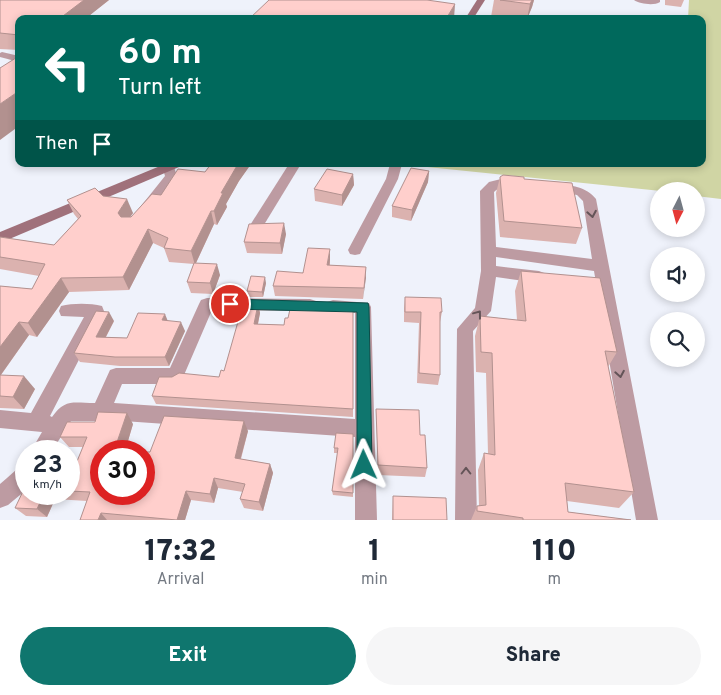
<!DOCTYPE html>
<style>
body{margin:0;font-family:Overpass,sans-serif;background:#f6f6f7;color:#1f2937;height:100vh;display:flex;flex-direction:column;font-size:19px;white-space:nowrap}
*{box-sizing:border-box;margin:0}
p{font-size:16px;color:#747a83}
.icon{flex:none;width:28px;height:28px;fill:none;stroke:currentColor;stroke-width:2;stroke-linecap:round;stroke-linejoin:round}
.map{position:relative;height:520px;overflow:hidden}
.drawer{display:flex;flex-direction:column;background:#fff;flex:1}
.drawer>*{flex:none}
.hud{position:absolute;left:15px;top:15px;width:691px;height:152px;border-radius:10px;box-shadow:0 2px 8px #0003;background:#00695c;color:#fff;overflow:hidden}
.needle{width:32px;rotate:186deg}
.tools{position:absolute;left:650px;top:182px;display:grid;gap:10px}
.tools a{display:grid;place-items:center;width:55px;height:55px;border-radius:50%;background:#fff;box-shadow:0 2px 8px #0003;font-size:25px}
.speed{position:absolute;left:15px;top:440px;display:flex;gap:10px;font-size:25px;font-weight:700;text-align:center}
.speed>*{display:grid;place-content:center;width:65px;height:65px;border-radius:50%;background:#fff;box-shadow:0 2px 8px #0003;line-height:1}
.speed small{font-size:12px;font-weight:400}
.speed .limit{border:8px solid #d22;background:#fff;color:#111}
.pin{position:absolute;display:grid;place-items:center;width:42px;height:42px;color:#fff;margin:-21px;border:2px solid #fff;border-radius:50%;box-shadow:0 1px 5px #0007}
.me{position:absolute;width:55px;margin:-28px;rotate:359deg;stroke-linejoin:round;filter:drop-shadow(0 0 4px #0008)}
.turn{display:flex;align-items:center;gap:18px;height:105px;padding:0 20px;font-size:22px}
.turn .icon{width:65px;height:65px;stroke-width:2.5}
.turn b{display:block;font-size:35px;line-height:42px}
.then{display:flex;align-items:center;height:48px;padding:0 20px;background:#0003;gap:10px;font-size:19px}
.eta{display:flex;justify-content:space-evenly;align-items:center;height:85px;text-align:center}
.eta b{font-size:30px;font-weight:800;line-height:35px}
.cta{display:flex;gap:10px;margin-top:auto;padding:10px 20px}
.cta a{flex:1;height:58px;border-radius:30px;background:#0f766e;color:#fff;font-size:20px;font-weight:800;line-height:58px;text-align:center}
.cta a+a{background:#f6f6f7;color:#1f2937}
.map>svg:first-child{display:block}
.green{fill:#d0d5a4}
.lines{fill:none;stroke-linecap:round;stroke-linejoin:round}
.street{fill:#bd9ba2;fill-rule:evenodd}
.secondary{fill:#a0717b;fill-rule:evenodd}
.wall{fill:#dbb2af}
.shaded-wall{fill:#b2918f}
.building{fill:#ffcfcc;stroke:#b2918f}
.oneway{stroke:#645458}
.route{fill:#0f766e;stroke:#0a4d48}
</style>
<div class="map">
<svg width="721" height="520" viewBox="0 0 721 520">
<rect width="100%" height="100%" fill="#eff2fb"/>
<polygon class="green" points="689,0 721,0 721,199 696,196 696,191 661,191 398,164 702,164 702,19 688,19"/>
<g class="lines">
<g class="street">
<path d="M634,0H660V2C654,6 640,4 634,0Z"/>
<polygon points="2,52 19,56 19,62 0,57 0,53"/>
<polygon points="163,164 173,164 177,176 151,212 141,212 139,209 141,206 165,176 162,166"/>
<polygon points="289,164 301,164 259,233 249,233 247,230"/>
<polygon points="390,164 402,164 398,179 360,254 355,255 350,254 348,250 386,179"/>
<path d="M505,178H518L524,182C517,190 505,182 494,192L496,247L592,259L583,201L577,195L551,190L549,187L556,183C571,186 586,186 596,199L658,520H636L594,271L496,257V266L539,271L544,273L547,277L544,281L539,283L496,277L491,311L473,331L477,520H455L457,329L475,308L481,271L480,191L489,182Z"/>
<path d="M207,298L310,299L316,301L318,305L316,309L310,311L212,310L181,382L175,384H122L114,403L355,419V313L327,310L325,306L327,302L333,300L369,303L371,307L377,520H355V437L123,421H71L52,451H31L42,432L0,428V410L31,413L84,317L61,316L59,311L61,306C73,303 90,303 102,306L104,311L50,416L52,417C65,398 74,403 95,403L110,370L116,368H170L199,304L201,300Z"/>
<path d="M26,464V490L8,505L0,508V484C9,477 16,468 26,464Z"/>
</g>
<g class="secondary">
<polygon points="477,0 485,0 473,19 465,19"/>
<polygon points="165,164 181,164 179,167 0,243 0,232"/>
</g>
</g>
<g class="wall">
<polygon points="0,0 109,0 85,19 19,19 19,50 0,49"/>
<polygon points="494,0 534,0 532,7 527,19 503,19 491,17"/>
<polygon points="665,0 684,0 681,7 665,5"/>
<polygon points="211,164 251,164 239,181 226,204 227,207 217,225 214,224 196,263 220,275 213,294 191,293 187,282 194,264 169,262 164,248 153,243 129,290 69,292 37,337 29,335 1,375 35,389 24,409 0,408 0,286 32,289 39,276 0,269 0,237 54,245 78,219 74,214 67,200 103,196 133,213 130,217 131,217 161,195 205,172"/>
<polygon points="429,171 428,182 411,221 392,217 392,206"/>
<polygon points="353,174 354,185 342,206 315,201 314,189"/>
<polygon points="500,177 582,228 576,244 500,237 496,193"/>
<polygon points="286,234 282,254 247,253 244,242"/>
<polygon points="330,260 330,265 366,267 363,299 275,296 273,286"/>
<polygon points="521,271 617,352 608,367 634,492 619,508 567,501 568,512 631,520 471,520 477,506 479,506 478,470 484,453 488,454 486,373 476,372 475,336 480,316 517,320 515,291"/>
<polygon points="266,283 263,297 249,297 247,291"/>
<polygon points="405,297 442,312 440,322 440,375 438,385 417,383 419,323 404,322 404,308"/>
<polygon points="258,304 260,313 258,324 284,325 288,318 353,306 353,417 156,404 152,396 219,377 224,371"/>
<polygon points="167,320 185,331 169,366 120,366 80,362 74,353 114,321 106,337 127,338"/>
<polygon points="376,409 420,435 427,468 425,477 378,475"/>
<polygon points="133,424 125,451 150,452 248,431 241,459 270,464 273,473 263,511 244,508 240,499 243,492 218,488 214,503 191,500 185,520 80,520 87,501 55,499 47,517 26,516 15,508 26,494 69,494 69,471 73,471 83,447 69,447 60,437"/>
<polygon points="353,434 353,497 333,495 332,491 338,453 334,453 334,448"/>
<polygon points="393,496 447,520 392,520"/>
</g>
<g class="shaded-wall">
<polygon points="84,0 109,0 85,19 59,19"/>
<polygon points="532,0 534,0 532,7 527,19 530,4"/>
<polygon points="455,4 454,19 446,19"/>
<polygon points="19,91 19,126 0,140 0,104"/>
<polygon points="238,164 251,164 239,181 226,204 227,207 217,225 214,211 221,193"/>
<polygon points="429,171 428,182 411,221 412,210"/>
<polygon points="353,174 354,185 342,206 342,195"/>
<polygon points="127,199 133,213 123,227 118,213"/>
<polygon points="211,211 214,224 195,265 191,251"/>
<polygon points="284,223 286,234 282,254 280,243"/>
<polygon points="148,229 153,243 129,290 123,277"/>
<polygon points="330,249 330,260 328,275 327,265"/>
<polygon points="217,264 220,275 213,294 210,283"/>
<polygon points="366,267 366,278 363,299 364,288"/>
<polygon points="265,277 266,283 263,297 262,292"/>
<polygon points="61,278 69,292 37,337 28,323"/>
<polygon points="258,304 260,313 256,333 254,324"/>
<polygon points="109,312 114,321 101,346 96,337"/>
<polygon points="165,314 169,324 162,320"/>
<polygon points="19,322 29,335 0,376 0,347"/>
<polygon points="181,322 185,331 169,366 165,357"/>
<polygon points="24,376 35,389 24,409 13,397"/>
<polygon points="127,413 133,424 125,451 114,451"/>
<polygon points="244,421 248,431 238,468 235,458"/>
<polygon points="270,464 273,473 263,511 259,502"/>
<polygon points="214,478 218,488 214,503 210,494"/>
<polygon points="186,491 191,500 185,520 177,520"/>
<polygon points="44,494 49,494 55,499 47,517 37,509"/>
<polygon points="101,513 107,520 98,520"/>
</g>
<g class="building">
<polygon points="0,0 84,0 59,19 19,19 19,35 0,33"/>
<polygon points="269,0 427,0 455,4 446,19 370,19 359,17 357,19 249,19"/>
<polygon points="500,0 532,0 530,4"/>
<polygon points="19,56 19,91 0,104 0,68"/>
<polygon points="211,164 238,164 221,193 223,193 214,211 211,211 191,251 164,248 168,238 148,229 123,277 61,278 28,323 19,322 0,347 0,286 32,289 45,264 0,257 0,237 54,245 81,216 67,200 95,188 103,196 127,199 118,213 121,217 131,217 152,194 161,195 178,169 205,172"/>
<polygon points="411,168 429,171 412,210 392,206"/>
<polygon points="327,169 353,174 342,195 314,189"/>
<polygon points="503,175 524,177 524,179 572,183 582,228 504,221 500,177"/>
<polygon points="284,223 280,243 244,242 249,224"/>
<polygon points="308,248 330,249 327,265 366,267 364,288 273,286 277,271 303,273"/>
<polygon points="194,263 217,264 210,283 187,282"/>
<polygon points="521,271 600,278 617,352 605,351 634,492 565,483 568,512 631,520 523,520 523,518 477,511 477,506 486,505 484,453 495,455 492,353 481,352 480,316 526,321"/>
<polygon points="251,276 265,277 262,292 247,291"/>
<polygon points="405,297 441,298 442,312 440,312 440,375 419,373 421,312 405,312"/>
<polygon points="243,304 258,304 254,324 284,325 285,318 288,318 291,305 353,306 353,409 152,396 159,377 172,377 179,373 219,377 221,370 224,371"/>
<polygon points="96,311 109,312 96,337 127,338 138,313 165,314 162,320 181,322 165,357 115,357 74,353"/>
<polygon points="0,375 24,376 13,397 0,396"/>
<polygon points="376,409 419,410 420,435 425,435 427,468 378,465"/>
<polygon points="98,412 127,413 114,451 123,451 101,451 101,494 144,494 144,452 150,452 164,416 244,421 235,458 270,464 259,502 240,499 245,484 214,478 210,494 186,491 177,520 101,513 98,520 80,520 90,492 69,491 69,471 73,471 87,437 60,437 67,422 95,422"/>
<polygon points="336,433 353,434 353,493 332,491 338,448 334,448"/>
<polygon points="26,485 26,494 44,494 37,509 15,508"/>
<polygon points="393,496 446,498 447,520 393,520"/>
</g>
<defs><path id="oneway-chevron" d="M-2-3.5L2.5 0L-2 3.5" fill="none" stroke-width="1.6" stroke-linecap="round" stroke-linejoin="round" transform="scale(1.25)"/></defs>
<g class="oneway">
<use href="#oneway-chevron" transform="translate(592 214) rotate(80)"/>
<use href="#oneway-chevron" transform="translate(478 314) rotate(-53)"/>
<use href="#oneway-chevron" transform="translate(620 374) rotate(80)"/>
<use href="#oneway-chevron" transform="translate(466 471) rotate(-90)"/>
</g>
<polygon class="route" points="230,299 368,303 369,307 372,465 370,471 364,473 359,471 357,465 357,312 230,309 226,307 224,304 226,301"/>
</svg>
<div class="tools">
<a><svg class="needle" viewBox="-14 -14 28 28"><path d="M0-13l5 13h-10z" fill="#e53935"/><path d="M0 13l5-13h-10z" fill="#747a83"/></svg></a>
<a><svg class="icon" aria-label="sound" viewBox="0 0 24 24"><path d="M4 9h4l5-4v14l-5-4H4zM17 9q2 3 0 6"/></svg></a>
<a><svg class="icon" aria-label="search" viewBox="0 0 24 24"><circle cx="10" cy="10" r="6"/><path d="M15 15l6 6"/></svg></a>
</div>
<div class="speed"><div>23<small>km/h</small></div><div class="limit">30</div></div>
<div class="pin" style="left:230px;top:304px;background:#d93025"><svg class="icon" aria-label="arrive" viewBox="0 0 24 24"><path d="M6 21V4h12l-3 4 3 4H6"/></svg></div>
<svg class="me" style="left:364px;top:465px" viewBox="-20 -20 40 40"><path d="M0-17L14 15 0 8-14 15z" fill="#0f766e" stroke="#fff" stroke-width="4"/></svg>
<div class="hud">
<div class="turn"><svg class="icon" aria-label="left" viewBox="0 0 24 24"><path d="M17 20v-9H6M10 6l-5 5 5 5"/></svg><div><b>60 m</b>Turn left</div></div>
<div class="then">Then<svg class="icon" aria-label="arrive" viewBox="0 0 24 24"><path d="M6 21V4h12l-3 4 3 4H6"/></svg></div>
</div>
</div>
<section class="drawer">
<div class="eta">
<div><b>17:32</b><p>Arrival</p></div>
<div><b>1</b><p>min</p></div>
<div><b>110</b><p>m</p></div>
</div>
<div class="cta"><a>Exit</a><a>Share</a></div>
</section>
